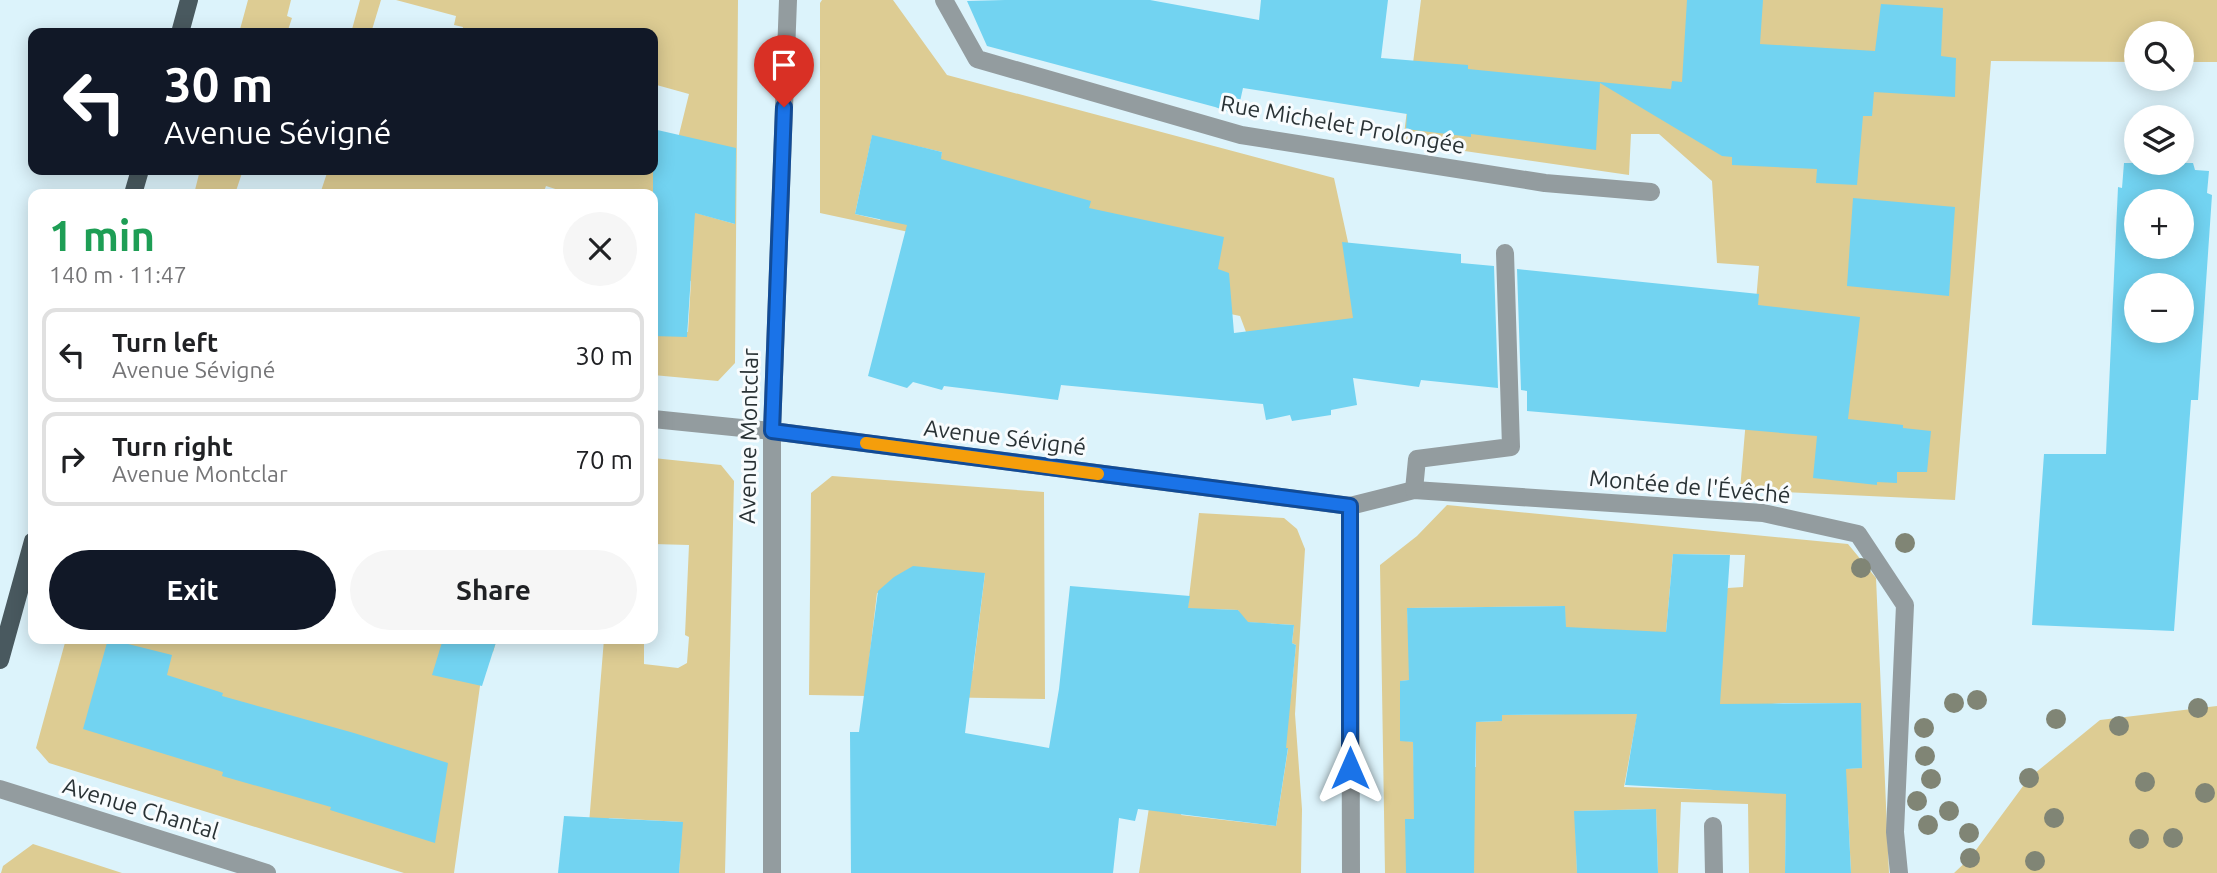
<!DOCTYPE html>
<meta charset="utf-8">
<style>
body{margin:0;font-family:Ubuntu,sans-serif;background:#f6f6f6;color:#202124;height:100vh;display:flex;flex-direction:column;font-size:26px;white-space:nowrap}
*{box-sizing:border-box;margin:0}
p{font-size:23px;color:#757577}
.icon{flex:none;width:38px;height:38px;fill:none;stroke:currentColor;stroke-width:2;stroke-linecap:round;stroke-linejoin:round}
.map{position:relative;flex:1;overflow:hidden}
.details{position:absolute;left:28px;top:189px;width:630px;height:455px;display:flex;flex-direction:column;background:#fff;border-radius:14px;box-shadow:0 4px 18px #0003}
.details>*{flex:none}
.hud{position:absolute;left:28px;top:28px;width:630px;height:147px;border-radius:14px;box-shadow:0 4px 18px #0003;background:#111827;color:#fff;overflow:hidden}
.buttons{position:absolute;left:2124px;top:21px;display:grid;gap:14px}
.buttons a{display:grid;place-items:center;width:70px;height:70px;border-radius:50%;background:#fff;box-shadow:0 4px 18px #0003;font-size:35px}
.pin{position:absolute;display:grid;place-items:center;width:60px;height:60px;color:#fff;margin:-72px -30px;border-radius:50% 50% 50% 0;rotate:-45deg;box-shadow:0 0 7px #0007}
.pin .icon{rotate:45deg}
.me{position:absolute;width:77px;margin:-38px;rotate:0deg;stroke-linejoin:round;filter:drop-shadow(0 0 5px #0008)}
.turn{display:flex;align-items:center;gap:24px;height:147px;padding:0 21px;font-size:32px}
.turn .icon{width:91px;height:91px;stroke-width:2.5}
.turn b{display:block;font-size:49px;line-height:60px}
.round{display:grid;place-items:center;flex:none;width:74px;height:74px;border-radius:37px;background:#f6f6f6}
.headline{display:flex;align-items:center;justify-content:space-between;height:119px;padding:0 21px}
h1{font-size:42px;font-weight:600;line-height:52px;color:#1e9e55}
.primary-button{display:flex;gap:14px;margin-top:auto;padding:14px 21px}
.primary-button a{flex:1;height:80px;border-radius:42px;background:#111827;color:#fff;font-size:28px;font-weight:600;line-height:80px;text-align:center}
.primary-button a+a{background:#f6f6f6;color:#202124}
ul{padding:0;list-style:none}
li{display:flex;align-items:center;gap:21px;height:94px;margin:0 14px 10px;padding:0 7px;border:4px solid #e0e0e0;border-radius:14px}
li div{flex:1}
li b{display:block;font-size:26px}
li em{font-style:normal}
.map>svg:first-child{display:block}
.green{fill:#ddcc93;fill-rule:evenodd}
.building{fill:#72d3f1;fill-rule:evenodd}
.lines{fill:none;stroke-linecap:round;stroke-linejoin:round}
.minor{stroke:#939c9f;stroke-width:18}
.major{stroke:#49595f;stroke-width:18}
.tree{fill:#808575}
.route-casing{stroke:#114b97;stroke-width:18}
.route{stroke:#1a73e8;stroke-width:12}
.slow{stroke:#f59e0b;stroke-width:12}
.labels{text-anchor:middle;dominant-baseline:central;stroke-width:6;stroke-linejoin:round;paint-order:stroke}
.street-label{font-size:23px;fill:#293235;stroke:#f8fcfe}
</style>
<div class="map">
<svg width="2217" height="873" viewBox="0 0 2217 873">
<rect width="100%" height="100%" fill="#dcf3fb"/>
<g class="green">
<polygon points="248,0 291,0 287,16 292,18 287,33 239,33"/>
<polygon points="360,0 381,0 371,33 351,33"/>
<path d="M396,0H738L735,363L718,381L653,375V343H656V332H688L691,281L653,268V194H571L546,186L543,194H320L328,170H653V163L671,167L689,94L653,84V33H461L463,27L454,25L456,16ZM735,194V224L668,205Z"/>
<path d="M822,0H893L947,75L1334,178L1365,320L1246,332L1240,316L1083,283L932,237L820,213V3ZM872,136L942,152L926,225L882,215L880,220L855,214Z"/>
<polygon points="1421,0 2217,0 2217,62 2182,62 2182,33 2137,33 2137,62 1991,61 1955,500 1740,490 1759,266 1717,263 1712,181 1659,134 1631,134 1629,175 1403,142"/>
<polygon points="200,170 243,170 235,194 194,194"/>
<polygon points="653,458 721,465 734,481 725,873 679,873 682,822 609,818 585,873 604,639 644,639 644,664 678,668 687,663 689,637 685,635 689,545 653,544"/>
<path d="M832,476L1044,492L1045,699L809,695L811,493ZM985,573L973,671L909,667L868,669L877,593Z"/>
<path d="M1447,505L1848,544L1876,578L1889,873H1851L1848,812L1786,813L1785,873H1749L1748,804L1681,802L1678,873H1658L1656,809L1575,811L1577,873H1385L1380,565L1417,536ZM1673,554L1745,555L1743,587L1728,588L1615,696L1666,632ZM1565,606L1566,714L1502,715V721L1476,722V767L1414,768L1413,742L1400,740V681L1411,680L1407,608ZM1783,703H1860L1862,768L1783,771L1713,790L1624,787L1637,716Z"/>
<path d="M1199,513L1284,518L1297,529L1305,549L1295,714L1302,809L1301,873H1139L1165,703L1177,698ZM1210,609L1238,610L1244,622L1294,625L1292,643L1296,645L1291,695L1205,611ZM1211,738L1288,749L1276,826L1181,815Z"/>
<polygon points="66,639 497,639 493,652 485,650 454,873 404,873 49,763 36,748"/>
<polygon points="2217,706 2217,873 1954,873 1970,858 2029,778 2100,720"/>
<polygon points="33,844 122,873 1,873 3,866"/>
</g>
<g class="building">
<polygon points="1005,0 1150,0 1259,20 1261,0 1388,0 1381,58 1468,65 1468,69 1671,89 1672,81 1682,82 1687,0 1763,0 1760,44 1875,51 1881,4 1943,8 1941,56 1956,58 1955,97 1874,92 1872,116 1863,116 1857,185 1816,183 1817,169 1732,165 1732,157 1722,156 1600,83 1596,150 1471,134 1471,137 1406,129 1407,114 1243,88 1237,115 1215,107 987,46 967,1"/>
<polygon points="653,129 736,148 735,224 695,213 687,337 653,336"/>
<polygon points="872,135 942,152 941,159 1091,201 1089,208 1224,237 1218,269 1229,273 1234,333 1353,318 1342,242 1461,254 1461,263 1494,266 1498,388 1421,380 1419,387 1353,378 1357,405 1331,410 1331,415 1292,421 1290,415 1266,420 1263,404 1061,385 1058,400 944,386 942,390 913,382 907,388 868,376 907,225 855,214"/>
<path d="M2124,163H2193L2195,170L2209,171L2207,193L2212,195L2198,400H2191L2174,631L2032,625L2044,454H2106L2118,187L2122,188ZM2137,201H2182V247H2137ZM2137,285H2182V331H2137Z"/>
<polygon points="1853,198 1955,207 1949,296 1847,286"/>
<polygon points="1517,269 1759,294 1758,305 1860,317 1848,419 1903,425 1903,428 1931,431 1927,472 1897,472 1897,483 1877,482 1877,485 1813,478 1817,436 1527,411 1527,391 1521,390"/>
<polygon points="1673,554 1730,555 1720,704 1861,703 1862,768 1846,769 1851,873 1785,873 1786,794 1625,785 1637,714 1502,715 1502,721 1476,722 1474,873 1406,873 1405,819 1414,819 1413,742 1400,741 1400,681 1409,680 1407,608 1565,606 1566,627 1666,632"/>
<polygon points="913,566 985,573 965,733 1049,748 1059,689 1070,586 1190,596 1188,608 1238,610 1248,622 1294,625 1292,643 1296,645 1286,748 1288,748 1276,826 1138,809 1135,821 1119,818 1113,873 851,873 850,732 859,732 878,591 894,577"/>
<polygon points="108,639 172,655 167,675 223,693 222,696 354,733 448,763 435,843 330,810 331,807 222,776 223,772 83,729"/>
<polygon points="443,639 497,639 482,686 432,675"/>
<polygon points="1656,809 1658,873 1577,873 1574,811"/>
<polygon points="564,816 683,822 679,873 558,873"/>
</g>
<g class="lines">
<g class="minor">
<polyline points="944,0 977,59 1241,135 1545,183 1651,192"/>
<polyline points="653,419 772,431 1350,506 1414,490 1763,513 1858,534 1905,605 1895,832 1899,873"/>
<polyline points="1414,490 1417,459 1511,447 1505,253"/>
<polyline points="1350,506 1351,873"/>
<polyline points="0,789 267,873"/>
<polyline points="1713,826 1714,873"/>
<polyline points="772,873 772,431 788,0"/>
</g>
<g class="major">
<polyline points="180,33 189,0"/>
<polyline points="133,194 140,170"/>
<polyline points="0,660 33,541"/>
</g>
</g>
<g class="tree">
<circle cx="1905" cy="543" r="10"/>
<circle cx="1861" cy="568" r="10"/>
<circle cx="1977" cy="700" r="10"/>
<circle cx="1954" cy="703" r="10"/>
<circle cx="2198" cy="708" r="10"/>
<circle cx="2056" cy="719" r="10"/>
<circle cx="2119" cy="726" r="10"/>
<circle cx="1924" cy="728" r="10"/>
<circle cx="1925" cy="756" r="10"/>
<circle cx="2029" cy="778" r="10"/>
<circle cx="1931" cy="779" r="10"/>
<circle cx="2145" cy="782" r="10"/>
<circle cx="2205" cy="793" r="10"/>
<circle cx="1917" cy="801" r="10"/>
<circle cx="1949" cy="811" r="10"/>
<circle cx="2054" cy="818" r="10"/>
<circle cx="1928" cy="825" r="10"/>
<circle cx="1969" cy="833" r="10"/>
<circle cx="2173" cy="838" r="10"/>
<circle cx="2139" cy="839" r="10"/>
<circle cx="1970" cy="858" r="10"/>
<circle cx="2035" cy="861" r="10"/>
</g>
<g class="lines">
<defs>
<polyline id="route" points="784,107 772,431 1350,506 1350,768"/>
</defs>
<use href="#route" class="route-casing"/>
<use href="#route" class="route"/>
<polyline class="slow" points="866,443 1098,474"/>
</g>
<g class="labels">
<g class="street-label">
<text transform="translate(1343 124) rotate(10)">Rue Michelet Prolongée</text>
<text transform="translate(748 436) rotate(-89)">Avenue Montclar</text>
<text transform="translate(1005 437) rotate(7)">Avenue Sévigné</text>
<text transform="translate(1690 486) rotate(5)">Montée de l'Évêché</text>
<text transform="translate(141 808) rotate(17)">Avenue Chantal</text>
</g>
</g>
</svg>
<div class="buttons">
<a><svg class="icon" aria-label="search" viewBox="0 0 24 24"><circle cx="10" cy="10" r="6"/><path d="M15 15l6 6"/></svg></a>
<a><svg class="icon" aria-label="layers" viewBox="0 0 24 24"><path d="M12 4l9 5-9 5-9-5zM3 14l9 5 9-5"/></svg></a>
<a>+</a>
<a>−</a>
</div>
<div class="pin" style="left:784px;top:107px;background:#d93025"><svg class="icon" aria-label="arrive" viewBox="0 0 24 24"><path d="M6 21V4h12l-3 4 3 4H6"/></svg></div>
<svg class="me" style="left:1350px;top:768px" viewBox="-20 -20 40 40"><path d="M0-17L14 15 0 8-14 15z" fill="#1a73e8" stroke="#fff" stroke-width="4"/></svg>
<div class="hud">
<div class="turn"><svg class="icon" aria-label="left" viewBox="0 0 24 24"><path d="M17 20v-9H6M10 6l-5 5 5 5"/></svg><div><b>30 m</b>Avenue Sévigné</div></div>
</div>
<section class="details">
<div class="headline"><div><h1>1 min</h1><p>140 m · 11:47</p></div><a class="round"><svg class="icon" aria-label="close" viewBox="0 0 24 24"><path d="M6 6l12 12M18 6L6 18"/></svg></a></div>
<ul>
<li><svg class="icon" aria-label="left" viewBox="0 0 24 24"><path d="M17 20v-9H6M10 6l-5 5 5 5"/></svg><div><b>Turn left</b><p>Avenue Sévigné</p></div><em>30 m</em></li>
<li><svg class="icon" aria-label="right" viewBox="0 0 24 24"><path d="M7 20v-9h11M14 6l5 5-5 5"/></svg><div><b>Turn right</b><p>Avenue Montclar</p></div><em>70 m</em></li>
</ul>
<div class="primary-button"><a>Exit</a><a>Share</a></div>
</section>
</div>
